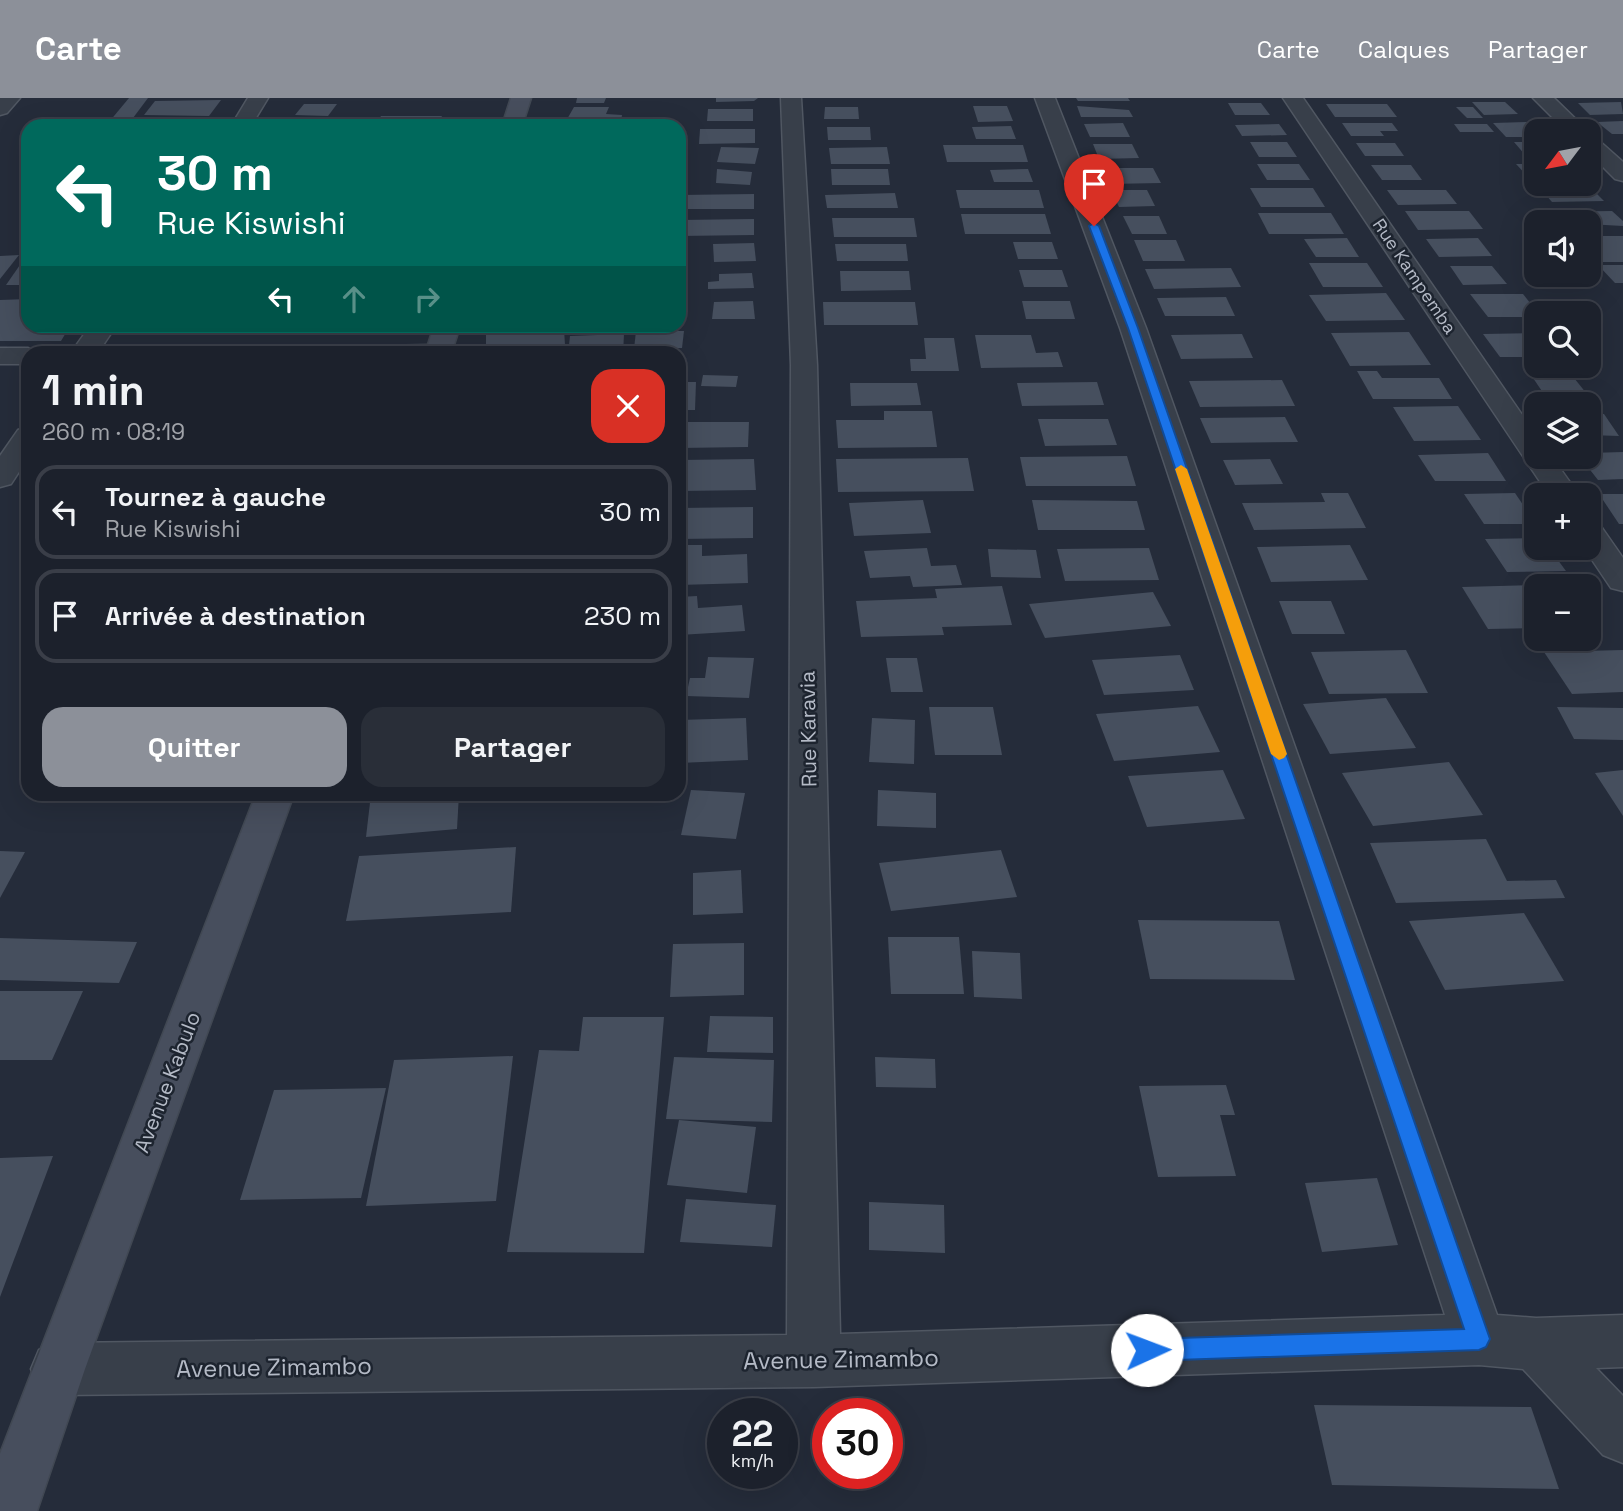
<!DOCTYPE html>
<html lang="fr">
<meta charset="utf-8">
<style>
body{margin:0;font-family:"Space Grotesk",sans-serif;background:#292e38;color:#f1f3f6;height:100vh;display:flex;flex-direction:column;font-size:26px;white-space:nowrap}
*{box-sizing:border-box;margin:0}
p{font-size:23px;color:#a0a3a9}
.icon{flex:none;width:38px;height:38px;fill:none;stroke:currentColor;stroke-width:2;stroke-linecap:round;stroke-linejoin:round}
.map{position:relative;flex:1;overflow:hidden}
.details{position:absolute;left:21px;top:248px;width:665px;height:455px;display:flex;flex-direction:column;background:#1c212c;border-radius:21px;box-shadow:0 7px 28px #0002,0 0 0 2px #3a3e48}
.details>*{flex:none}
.hud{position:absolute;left:21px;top:21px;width:665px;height:214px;border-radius:21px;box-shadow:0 7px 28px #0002,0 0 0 2px #3a3e48;background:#00695c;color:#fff;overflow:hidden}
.needle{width:46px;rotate:238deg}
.tools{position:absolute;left:1524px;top:21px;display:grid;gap:14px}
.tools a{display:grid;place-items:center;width:77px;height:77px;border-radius:14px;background:#1c212c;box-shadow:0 7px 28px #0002,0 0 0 2px #3a3e48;font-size:35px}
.speed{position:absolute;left:707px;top:1300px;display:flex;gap:14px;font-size:35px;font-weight:700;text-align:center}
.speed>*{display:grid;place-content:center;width:91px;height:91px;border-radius:50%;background:#1c212c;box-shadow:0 7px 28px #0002,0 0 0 2px #3a3e48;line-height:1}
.speed small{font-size:18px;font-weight:400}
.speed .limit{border:10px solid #d22;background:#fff;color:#111}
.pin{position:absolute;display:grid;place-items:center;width:60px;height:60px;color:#fff;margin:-72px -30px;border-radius:50% 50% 50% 0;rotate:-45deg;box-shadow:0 0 7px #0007}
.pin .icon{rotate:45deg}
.me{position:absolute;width:77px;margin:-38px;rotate:88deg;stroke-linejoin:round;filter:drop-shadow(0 0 5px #0008)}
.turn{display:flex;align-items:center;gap:24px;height:147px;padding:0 21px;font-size:32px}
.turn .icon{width:91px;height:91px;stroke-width:2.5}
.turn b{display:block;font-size:49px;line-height:60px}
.lanes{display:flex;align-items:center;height:66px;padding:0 21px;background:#0003;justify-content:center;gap:35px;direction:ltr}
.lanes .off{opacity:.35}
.round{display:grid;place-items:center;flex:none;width:74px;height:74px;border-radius:21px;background:#292e38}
.overview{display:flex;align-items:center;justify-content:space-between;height:119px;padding:0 21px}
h1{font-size:42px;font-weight:800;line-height:52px}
.action{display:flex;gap:14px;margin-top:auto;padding:14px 21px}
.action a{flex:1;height:80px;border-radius:21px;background:#8c9099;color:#fff;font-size:28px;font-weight:800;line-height:80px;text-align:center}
.action a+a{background:#292e38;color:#f1f3f6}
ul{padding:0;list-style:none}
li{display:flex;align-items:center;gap:21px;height:94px;margin:0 14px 10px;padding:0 7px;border:4px solid #3a3e48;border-radius:21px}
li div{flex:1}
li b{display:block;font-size:26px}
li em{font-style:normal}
header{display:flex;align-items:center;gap:42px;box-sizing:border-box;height:98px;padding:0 35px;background:#8c9099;color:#fff}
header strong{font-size:33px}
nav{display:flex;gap:38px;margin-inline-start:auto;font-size:24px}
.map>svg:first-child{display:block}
.building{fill:#464f5e}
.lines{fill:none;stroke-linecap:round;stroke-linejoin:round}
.street-casing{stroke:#505762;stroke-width:3}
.secondary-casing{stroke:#414853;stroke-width:3}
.street{fill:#383f4a;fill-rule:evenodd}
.secondary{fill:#474e5d;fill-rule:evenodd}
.route{fill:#1a73e8;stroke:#114b97;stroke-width:2}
.slow{fill:#f59e0b}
.labels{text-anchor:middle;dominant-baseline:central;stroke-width:5;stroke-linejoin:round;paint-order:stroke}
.far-street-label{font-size:18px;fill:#b4bac6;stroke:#1d242f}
.street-label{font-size:21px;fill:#b4bac6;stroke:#1d242f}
.near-street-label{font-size:24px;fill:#b4bac6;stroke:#1d242f}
</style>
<header>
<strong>Carte</strong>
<nav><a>Carte</a><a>Calques</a><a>Partager</a></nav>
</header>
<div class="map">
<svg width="1623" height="1413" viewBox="0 0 1623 1413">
<rect width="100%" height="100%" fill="#252c3a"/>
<g class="building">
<polygon points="129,0 148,0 130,24 109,24"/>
<polygon points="577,0 606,0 604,5 576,5"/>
<polygon points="716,0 758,0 754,3 716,4"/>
<polygon points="1076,0 1128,0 1130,3 1078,3"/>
<polygon points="221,2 209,18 144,17 155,3"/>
<polygon points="1472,4 1505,4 1518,16 1484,17"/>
<polygon points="1621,4 1623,16 1590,17 1578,5"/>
<polygon points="1228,5 1261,5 1270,17 1235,17"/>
<polygon points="304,6 337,6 328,18 295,17"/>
<polygon points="1326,6 1387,6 1397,19 1335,19"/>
<polygon points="973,8 1007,8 1013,23 978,24"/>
<polygon points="1077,8 1129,12 1133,19 1081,19"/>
<polygon points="574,9 609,9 606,16 622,17 621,24 566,23"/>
<polygon points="825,9 858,9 859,21 824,21"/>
<polygon points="1456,9 1473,9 1483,20 1467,20"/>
<polygon points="708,11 753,11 753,23 707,23"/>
<polygon points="381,18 442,18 438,26 376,26"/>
<polygon points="296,21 292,28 260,28 264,22"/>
<polygon points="1623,23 1623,36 1612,36 1597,24"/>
<polygon points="1528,24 1536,34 1536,39 1506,39 1493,25"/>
<polygon points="1123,25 1130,39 1090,39 1084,26"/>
<polygon points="1342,25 1392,25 1398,33 1380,33 1384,38 1351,38"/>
<polygon points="1279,26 1287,37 1242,38 1235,27"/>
<polygon points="1454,26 1487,26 1494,34 1460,34"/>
<polygon points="1011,28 1016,41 976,41 972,29"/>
<polygon points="827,29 870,29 871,42 828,42"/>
<polygon points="700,31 755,31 755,45 699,46"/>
<polygon points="1250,44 1287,44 1297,59 1259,59"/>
<polygon points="1514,44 1536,44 1536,58 1526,58"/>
<polygon points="1356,45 1395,45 1404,58 1365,58"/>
<polygon points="1093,46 1132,46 1139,60 1099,61"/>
<polygon points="943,47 1023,47 1028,64 947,64"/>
<polygon points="721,49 759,50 755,66 717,64"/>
<polygon points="887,49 890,66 831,66 829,50"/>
<polygon points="1257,66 1299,66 1310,82 1267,82"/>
<polygon points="1516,66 1536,66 1536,80 1529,80"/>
<polygon points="1371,67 1411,67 1422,82 1382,82"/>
<polygon points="1103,70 1153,70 1161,85 1109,86"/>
<polygon points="717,71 752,74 750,87 716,85"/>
<polygon points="831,71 888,71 890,87 832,87"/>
<polygon points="1028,71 1033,84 994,84 990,72"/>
<polygon points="1539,89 1590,89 1604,103 1552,104"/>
<polygon points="1250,90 1313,90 1325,109 1261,109"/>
<polygon points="956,92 1039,92 1044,110 960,110"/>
<polygon points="1111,92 1147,92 1155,108 1119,109"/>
<polygon points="1387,92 1446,92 1457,106 1398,107"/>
<polygon points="895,95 898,110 827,110 825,97"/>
<polygon points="754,96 754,111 679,111 679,97"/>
<polygon points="1405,113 1469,113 1483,131 1418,132"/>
<polygon points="1612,113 1623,123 1623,128 1551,124 1541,114"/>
<polygon points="1258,115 1331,115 1344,136 1269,136"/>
<polygon points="961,116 1045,116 1051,136 965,136"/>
<polygon points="1123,118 1159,118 1167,136 1132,136"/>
<polygon points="832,120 914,120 917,139 834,139"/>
<polygon points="754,121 754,137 679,138 679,122"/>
<rect x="1589" y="138" width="34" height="26"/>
<polygon points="1347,140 1359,159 1316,159 1304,141"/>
<polygon points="1478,140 1492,158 1439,159 1426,141"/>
<polygon points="1134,142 1176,142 1185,163 1143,163"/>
<polygon points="1013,144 1052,144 1058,161 1018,161"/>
<polygon points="754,145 756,163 714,164 713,146"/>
<polygon points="835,146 906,146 908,163 837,163"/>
<polygon points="19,157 0,181 0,158"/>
<polygon points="22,164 28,164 28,187 6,187"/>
<polygon points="1309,165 1367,165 1383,189 1323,189"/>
<polygon points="1598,167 1623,167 1623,185 1615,185"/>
<polygon points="1450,168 1492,168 1507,186 1463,187"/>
<polygon points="1231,170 1241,189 1154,191 1145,171"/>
<polygon points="1019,172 1062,172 1068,189 1024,189"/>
<polygon points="840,173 909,173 911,192 841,193"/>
<polygon points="752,175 754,190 708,191 708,184 719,183 719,176"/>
<polygon points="1386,195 1405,222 1326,223 1309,197"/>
<polygon points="1470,196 1523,196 1538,215 1536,219 1488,219"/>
<polygon points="1226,199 1235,218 1165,218 1157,200"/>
<polygon points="28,201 28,228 70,228 61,243 0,243 0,202"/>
<polygon points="753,203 755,221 712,221 714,204"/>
<polygon points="1022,203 1070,203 1075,221 1026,221"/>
<polygon points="823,204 915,204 918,227 824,227"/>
<polygon points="240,228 260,228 256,235 236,234"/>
<polygon points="564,231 565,247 518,250 518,256 486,256 486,236"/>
<polygon points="636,233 684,233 682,250 634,251"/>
<polygon points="1409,234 1431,267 1350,268 1331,235"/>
<polygon points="1536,235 1536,259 1500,259 1483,236"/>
<polygon points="624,236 623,256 568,256 570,238"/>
<polygon points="1242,236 1253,260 1181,261 1171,237"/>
<polygon points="975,237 1031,237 1036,255 1058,254 1063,269 981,270"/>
<polygon points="924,240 954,240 959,273 911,273 910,261 926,261"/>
<polygon points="1357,273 1377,273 1382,280 1439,280 1452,301 1373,301"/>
<polygon points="703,277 738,278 736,289 701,288"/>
<polygon points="1533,280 1574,280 1591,301 1548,302"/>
<polygon points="1282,282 1295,308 1200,309 1189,283"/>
<polygon points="679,284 696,284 695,312 679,312"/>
<polygon points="1097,284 1104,307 1022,308 1017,285"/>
<polygon points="850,285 917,285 921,307 851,308"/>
<polygon points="1458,308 1481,342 1414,343 1393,309"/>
<polygon points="884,313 932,313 937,349 838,350 836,322 884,322"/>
<polygon points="1589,316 1604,316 1619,338 1589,337"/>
<polygon points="1285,319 1298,344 1211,345 1200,320"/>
<polygon points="1038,321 1108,321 1117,347 1045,348"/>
<polygon points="679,324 749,324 748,349 679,350"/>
<polygon points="1623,354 1623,381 1598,382 1580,359 1589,359 1589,355"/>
<polygon points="1488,355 1506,383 1435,383 1418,357"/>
<polygon points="1127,358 1136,388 1026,388 1020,359"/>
<polygon points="968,360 974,393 838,394 836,361"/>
<polygon points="754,361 756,392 679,393 679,362"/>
<polygon points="1270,361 1283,386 1235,387 1223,362"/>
<polygon points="1321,395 1348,395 1366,430 1254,432 1242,405 1325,404"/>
<polygon points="1515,395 1536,426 1484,426 1464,396"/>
<polygon points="1599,396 1623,396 1623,426 1619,426"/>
<polygon points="923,402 931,435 854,438 849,405"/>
<polygon points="1032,402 1137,403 1145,432 1038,432"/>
<polygon points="753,409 753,440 679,441 679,410"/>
<polygon points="1536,440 1536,450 1549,450 1566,473 1507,474 1485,441"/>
<polygon points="679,447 702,447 702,458 747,456 748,485 679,487"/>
<polygon points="1350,447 1368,482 1271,484 1257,449"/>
<polygon points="927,450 931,468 956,467 962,487 913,489 910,478 870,480 864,453"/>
<polygon points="1149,450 1159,482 1065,483 1057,451"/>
<polygon points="988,451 1036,452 1041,480 991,479"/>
<polygon points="1536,487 1536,530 1488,531 1462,489"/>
<polygon points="1002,488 1012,527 942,529 944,537 861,539 856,503 937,500 935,491"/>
<polygon points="1153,494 1171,528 1045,540 1029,506"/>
<polygon points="697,498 698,510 742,507 745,533 679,537 679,499"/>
<polygon points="1279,503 1331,503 1345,536 1292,536"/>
<polygon points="1589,507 1603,528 1589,528"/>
<polygon points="1406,552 1428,595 1329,596 1311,554"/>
<polygon points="1623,552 1623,594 1572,596 1544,554"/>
<polygon points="1180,557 1194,592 1104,597 1092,562"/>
<polygon points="708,559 754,560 749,600 686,598 690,580 705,580"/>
<polygon points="886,560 917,560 923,594 891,594"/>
<polygon points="1386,600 1416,650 1330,656 1303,606"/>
<polygon points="1198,608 1220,654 1114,663 1096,616"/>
<polygon points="929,609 993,609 1002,657 935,657"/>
<polygon points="1557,609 1623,610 1623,642 1574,641"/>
<polygon points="746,620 748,662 679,665 679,622"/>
<polygon points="872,620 915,622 914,666 869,664"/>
<polygon points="1449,664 1483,717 1373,728 1342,675"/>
<polygon points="1223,672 1245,721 1147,729 1128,678"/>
<polygon points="1623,672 1623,718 1595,675"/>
<polygon points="691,692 745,695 736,741 681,737"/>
<polygon points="878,692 936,695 936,730 877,728"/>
<polygon points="371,696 459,696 457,731 366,739"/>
<polygon points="1486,741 1507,783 1556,782 1565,800 1396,805 1370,745"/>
<polygon points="516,749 511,814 346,823 359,758"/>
<polygon points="1001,752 1017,799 891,813 879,765"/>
<polygon points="0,753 25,754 0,800"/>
<polygon points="741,772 743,815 693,817 693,775"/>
<polygon points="1524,815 1564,883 1445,892 1409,823"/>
<polygon points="1138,822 1279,823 1295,882 1150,881"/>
<polygon points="888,839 959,839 964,896 891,896"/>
<polygon points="0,840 137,844 119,885 0,882"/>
<polygon points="744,845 744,897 670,899 673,846"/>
<polygon points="972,853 1020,855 1022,901 974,899"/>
<polygon points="0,893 83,893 52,962 0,962"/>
<polygon points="710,918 773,919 773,955 707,954"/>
<polygon points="583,919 664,919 644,1155 507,1154 539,952 579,953"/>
<polygon points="513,958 496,1103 366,1108 394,962"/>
<polygon points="674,959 774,962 772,1024 666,1021"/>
<polygon points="875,959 935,961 936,990 876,989"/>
<polygon points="1226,987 1235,1017 1220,1017 1236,1078 1158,1079 1139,988"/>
<polygon points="386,990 361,1100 240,1102 274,992"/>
<polygon points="679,1022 756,1029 747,1095 667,1087"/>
<polygon points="53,1058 0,1199 0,1060"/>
<polygon points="1377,1080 1398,1147 1322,1154 1305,1085"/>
<polygon points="686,1101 776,1107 772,1149 680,1144"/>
<polygon points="869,1104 944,1107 945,1155 869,1152"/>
<polygon points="1314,1307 1531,1309 1559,1391 1332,1387"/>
</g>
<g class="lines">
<defs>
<g id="street">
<polygon points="0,0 20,0 7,15 0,17"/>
<polygon points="248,0 268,0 251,28 231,28"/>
<polygon points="781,0 801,0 817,267 840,1236 1445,1217 1120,230 1035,0 1055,0 1146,230 1497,1217 1536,1220 1623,1217 1623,1269 1596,1270 1623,1298 1623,1365 1603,1357 1523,1271 1479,1267 814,1289 58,1297 39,1290 31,1271 39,1252 58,1245 787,1237 791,267"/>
<polygon points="1283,0 1303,0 1536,337 1536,359 1552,359 1579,397 1549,397"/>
<polygon points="1533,0 1554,0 1588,33 1566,33"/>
<polygon points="1589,38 1596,40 1623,64 1623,83 1615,81 1589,55"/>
<polygon points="90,228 116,228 97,256 70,256"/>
<polygon points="438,247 447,249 451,255 359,256 363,250 372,248"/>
<polygon points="0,250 28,250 40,256 28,256 28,266 0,266"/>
<polygon points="28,329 28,360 11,386 0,389 0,358 18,332"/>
<polygon points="1589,425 1600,427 1623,460 1623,493 1611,490 1584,450 1589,450"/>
</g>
<g id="secondary">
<polygon points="511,0 531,0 522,28 502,28"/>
<polygon points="434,228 460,228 451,256 425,256"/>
<polygon points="256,696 294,696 85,1271 37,1413 0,1413 0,1356"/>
</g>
</defs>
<use href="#street" class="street-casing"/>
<use href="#secondary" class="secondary-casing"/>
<use href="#street" class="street"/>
<use href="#secondary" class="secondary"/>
</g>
<polygon class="route" points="1094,125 1099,128 1138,230 1490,1241 1486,1249 1479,1252 1147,1263 1139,1259 1136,1252 1139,1244 1147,1241 1464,1231 1128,230 1089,128"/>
<polygon class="slow" points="1181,367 1187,371 1287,656 1284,660 1279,662 1271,656 1175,371"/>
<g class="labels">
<g class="far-street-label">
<text transform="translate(1415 178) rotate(56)">Rue Kampemba</text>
</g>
<g class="street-label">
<text transform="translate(808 631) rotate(-91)">Rue Karavia</text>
<text transform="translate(167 984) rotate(-69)">Avenue Kabulo</text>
</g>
<g class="near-street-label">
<text transform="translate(841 1261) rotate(-1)">Avenue Zimambo</text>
<text transform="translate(274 1269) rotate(-1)">Avenue Zimambo</text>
</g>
</g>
</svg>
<div class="tools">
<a><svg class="needle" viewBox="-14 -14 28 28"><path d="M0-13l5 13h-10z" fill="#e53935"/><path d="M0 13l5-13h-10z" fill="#a0a3a9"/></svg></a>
<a><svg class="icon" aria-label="sound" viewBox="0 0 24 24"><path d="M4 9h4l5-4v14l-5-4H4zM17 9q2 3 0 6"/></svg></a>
<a><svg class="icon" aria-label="search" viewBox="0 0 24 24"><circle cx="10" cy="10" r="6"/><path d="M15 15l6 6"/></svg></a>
<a><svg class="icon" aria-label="layers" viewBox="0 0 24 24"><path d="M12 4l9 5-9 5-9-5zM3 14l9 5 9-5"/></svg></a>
<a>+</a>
<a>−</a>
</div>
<div class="speed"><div>22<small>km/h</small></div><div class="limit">30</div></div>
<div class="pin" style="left:1094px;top:128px;background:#d93025"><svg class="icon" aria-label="arrive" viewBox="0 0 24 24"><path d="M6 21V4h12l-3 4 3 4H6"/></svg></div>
<svg class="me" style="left:1147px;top:1252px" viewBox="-20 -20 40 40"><circle r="19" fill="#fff"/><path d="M0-13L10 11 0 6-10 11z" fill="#1a73e8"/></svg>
<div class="hud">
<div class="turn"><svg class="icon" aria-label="left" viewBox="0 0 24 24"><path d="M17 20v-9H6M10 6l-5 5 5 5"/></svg><div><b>30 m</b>Rue Kiswishi</div></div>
<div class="lanes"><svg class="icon" aria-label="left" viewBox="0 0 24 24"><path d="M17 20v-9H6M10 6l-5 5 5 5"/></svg><svg class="icon off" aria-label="ahead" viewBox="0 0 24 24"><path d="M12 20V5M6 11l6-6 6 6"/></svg><svg class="icon off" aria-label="right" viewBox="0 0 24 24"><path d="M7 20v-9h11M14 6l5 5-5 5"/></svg></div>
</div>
<section class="details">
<div class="overview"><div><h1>1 min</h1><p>260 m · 08:19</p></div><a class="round" style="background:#d93025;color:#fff"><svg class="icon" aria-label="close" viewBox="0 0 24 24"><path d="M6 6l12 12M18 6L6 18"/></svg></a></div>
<ul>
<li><svg class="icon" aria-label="left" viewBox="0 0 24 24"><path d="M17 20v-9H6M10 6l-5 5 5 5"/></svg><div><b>Tournez à gauche</b><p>Rue Kiswishi</p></div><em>30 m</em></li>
<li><svg class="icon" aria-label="arrive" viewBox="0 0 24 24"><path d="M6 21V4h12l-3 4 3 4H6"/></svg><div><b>Arrivée à destination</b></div><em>230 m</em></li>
</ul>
<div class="action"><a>Quitter</a><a>Partager</a></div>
</section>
</div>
